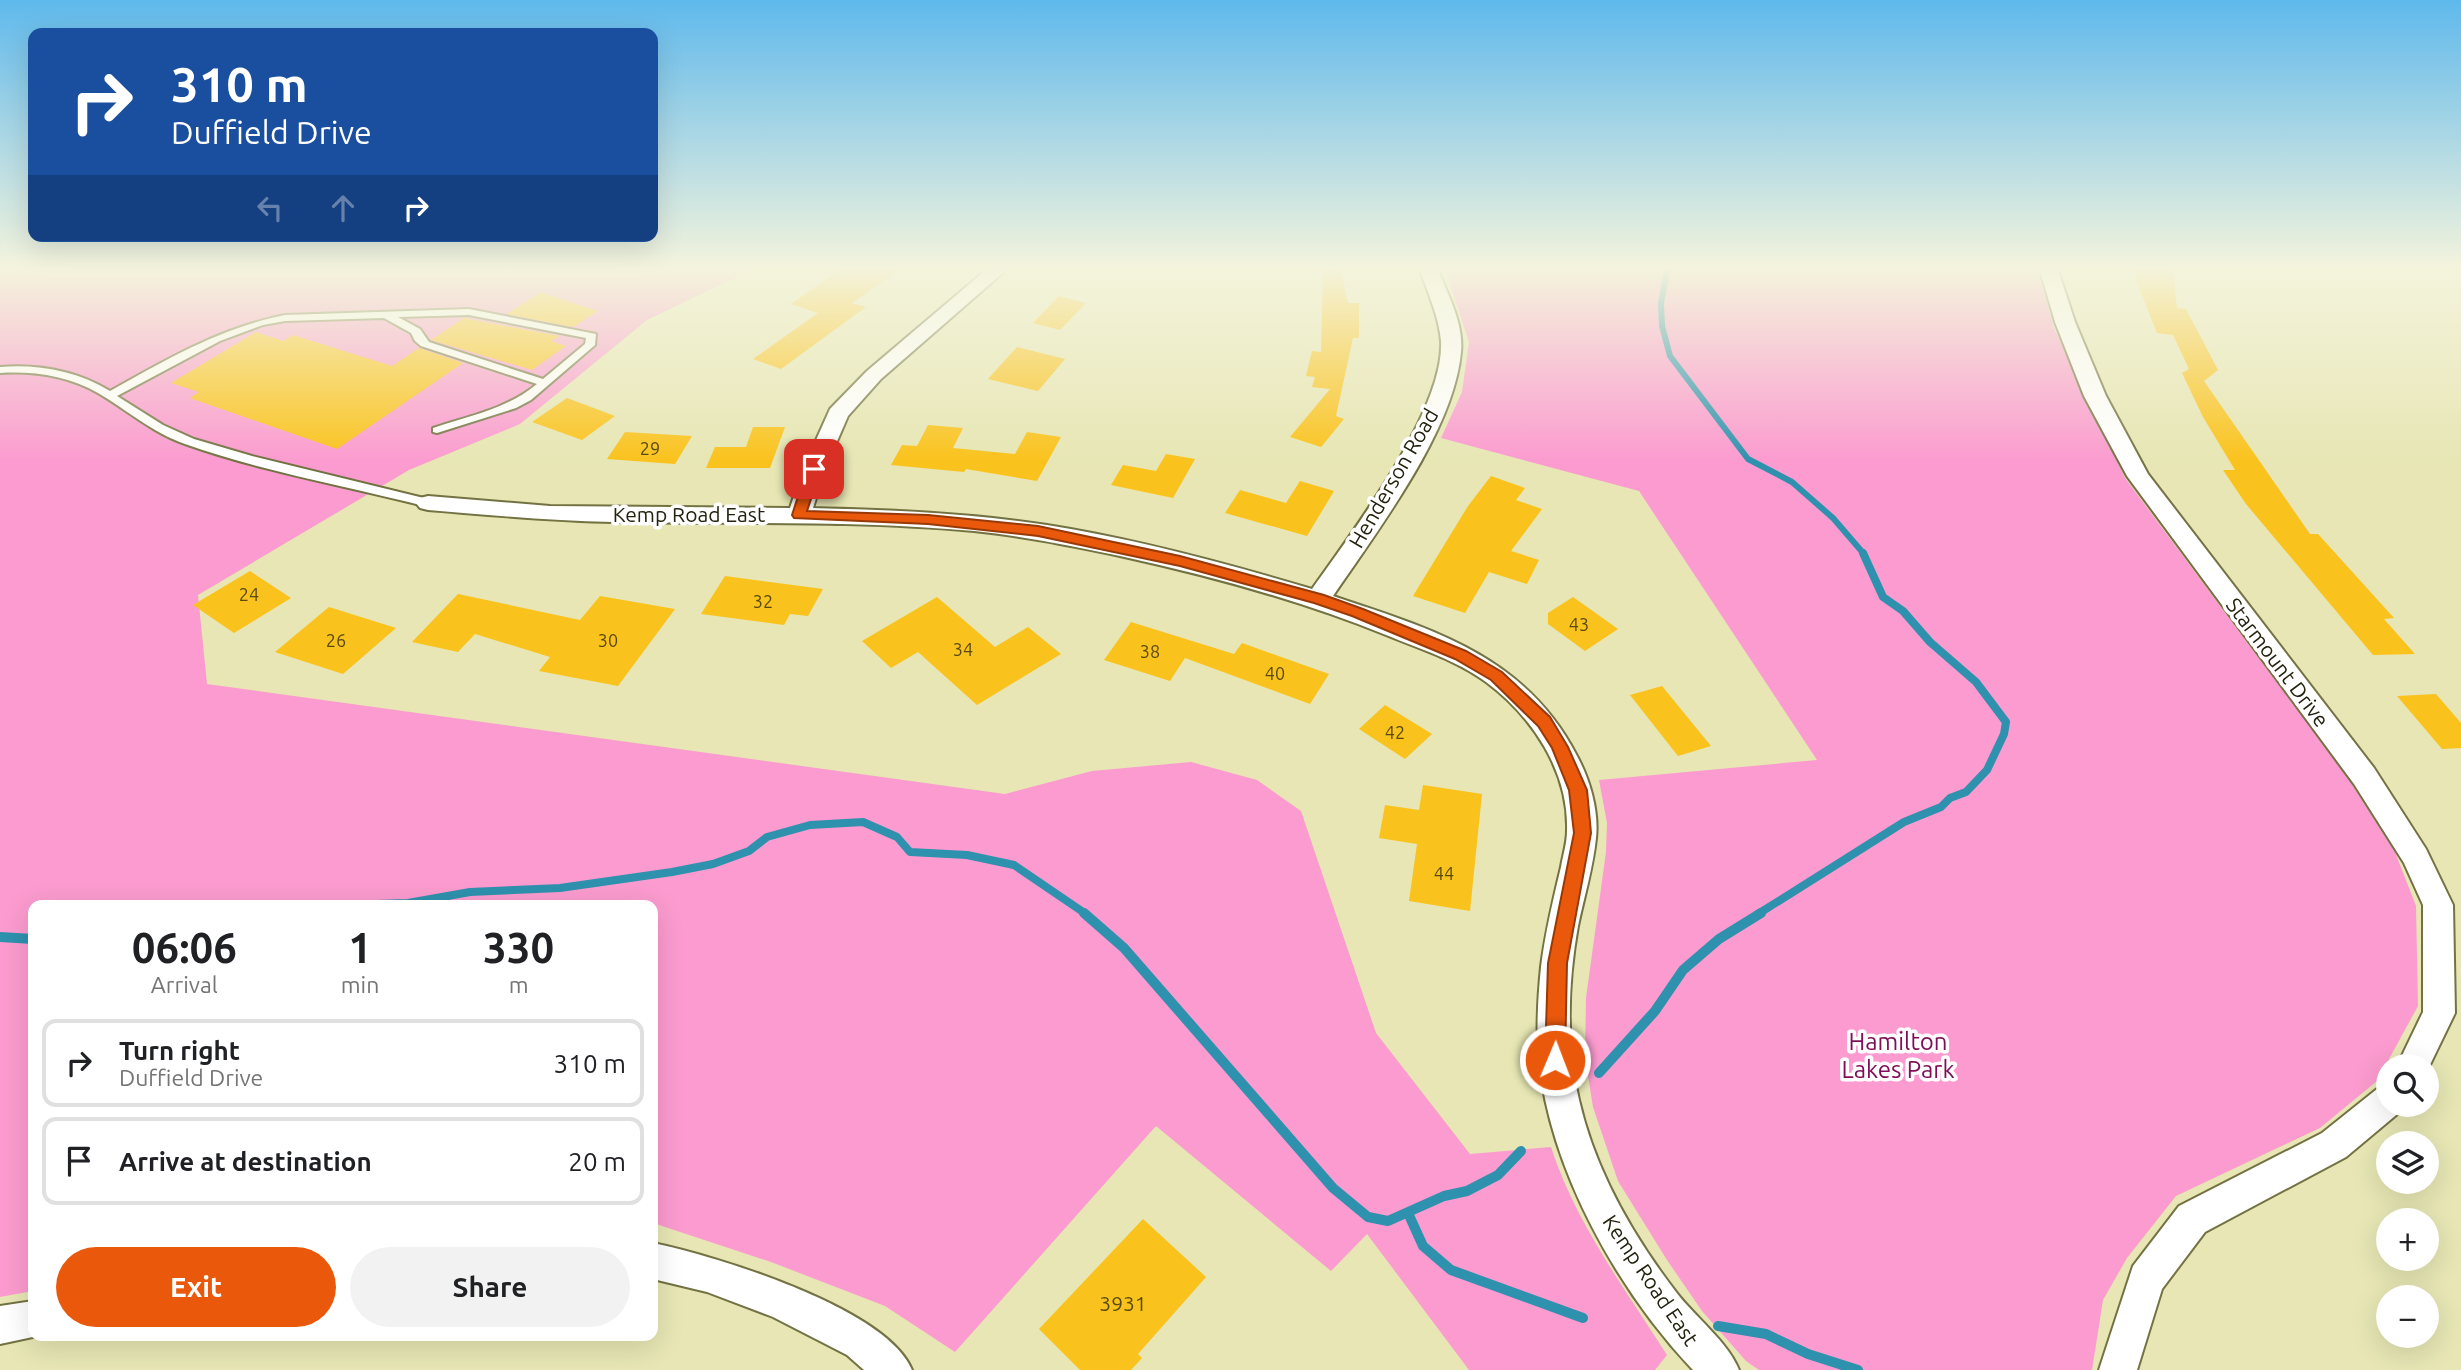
<!DOCTYPE html>
<meta charset="utf-8">
<style>
body{margin:0;font-family:Ubuntu,sans-serif;background:#f2f2f2;color:#202124;height:100vh;display:flex;flex-direction:column;font-size:26px;white-space:nowrap}
*{box-sizing:border-box;margin:0}
p{font-size:23px;color:#757577}
.icon{flex:none;width:38px;height:38px;fill:none;stroke:currentColor;stroke-width:2;stroke-linecap:round;stroke-linejoin:round}
.map{position:relative;flex:1;overflow:hidden}
.side{position:absolute;left:28px;top:900px;width:630px;height:441px;display:flex;flex-direction:column;background:#fff;border-radius:14px;box-shadow:0 7px 28px #0002}
.side>*{flex:none}
.banner{position:absolute;left:28px;top:28px;width:630px;height:214px;border-radius:14px;box-shadow:0 7px 28px #0002;background:#1a4fa0;color:#fff;overflow:hidden}
.tools{position:absolute;left:2376px;top:1054px;display:grid;gap:14px}
.tools a{display:grid;place-items:center;width:63px;height:63px;border-radius:50%;background:#fff;box-shadow:0 7px 28px #0002;font-size:35px}
.pin{position:absolute;display:grid;place-items:center;width:60px;height:60px;color:#fff;margin:-30px;border-radius:14px;box-shadow:0 4px 10px #0006}
.me{position:absolute;width:77px;margin:-38px;rotate:1deg;stroke-linejoin:round;filter:drop-shadow(0 0 5px #0008)}
.turn{display:flex;align-items:center;gap:24px;height:147px;padding:0 28px;font-size:32px}
.turn .icon{width:91px;height:91px;stroke-width:2.5}
.turn b{display:block;font-size:49px;line-height:60px}
.lanes{display:flex;align-items:center;height:66px;padding:0 28px;background:#0003;justify-content:center;gap:35px;direction:ltr}
.lanes .off{opacity:.35}
.eta{display:flex;justify-content:space-evenly;align-items:center;height:119px;text-align:center}
.eta b{font-size:42px;font-weight:700;line-height:49px}
.action{display:flex;gap:14px;margin-top:auto;padding:14px 28px}
.action a{flex:1;height:80px;border-radius:42px;background:#ea580c;color:#fff;font-size:28px;font-weight:700;line-height:80px;text-align:center}
.action a+a{background:#f2f2f2;color:#202124}
ul{padding:0;list-style:none}
li{display:flex;align-items:center;gap:21px;height:88px;margin:0 14px 10px;padding:0 14px;border:4px solid #e0e0e0;border-radius:14px}
li div{flex:1}
li b{display:block;font-size:26px}
li em{font-style:normal}
.map>svg:first-child{display:block}
.green{fill:#fb9bcf}
.lines{fill:none;stroke-linecap:round;stroke-linejoin:round}
.stream-far2{stroke:#2e91ae;stroke-width:6}
.stream-far1{stroke:#2e91ae;stroke-width:8}
.stream{stroke:#2e91ae;stroke-width:10}
.building{fill:#fac21c}
.lane-casing{stroke:#737243;stroke-width:4}
.street-casing{stroke:#737243;stroke-width:4}
.lane{fill:#fff;fill-rule:evenodd}
.street{fill:#fff;fill-rule:evenodd}
.route{fill:#ea580c;stroke:#983908;stroke-width:2}
.labels{text-anchor:middle;dominant-baseline:central;stroke-width:7;stroke-linejoin:round;paint-order:stroke}
.number-label{font-size:18px;fill:#584a12}
.street-label{font-size:21px;fill:#22220e;stroke:#fff}
.near-number-label{font-size:21px;fill:#584a12}
.near-park-label{font-size:24px;fill:#7e0e58;stroke:#fff}
</style>
<div class="map">
<svg width="2461" height="1370" viewBox="0 0 2461 1370">
<rect width="100%" height="100%" fill="#e7e6b4"/>
<g class="green">
<path d="M0,270H751L647,320L520,424L409,470L198,595L207,684L1005,794L1092,771L1191,762L1257,780L1301,811L1376,1033L1470,1154L1551,1147C1575,1222 1625,1289 1667,1355L1655,1370H1469L1367,1234L1331,1271L1156,1126L955,1352L885,1306L771,1262L653,1223V905H33V1291L0,1297Z"/>
<polygon points="1445,270 2038,270 2054,328 2125,478 2348,778 2395,852 2416,906 2418,1006 2377,1081 2320,1128 2176,1196 2127,1258 2103,1300 2092,1370 1759,1370 1746,1361 1702,1311 1667,1260 1618,1181 1593,1107 1585,1057 1586,998 1606,852 1607,823 1599,780 1817,760 1639,491 1441,438 1462,392 1469,342"/>
</g>
<g class="lines">
<polyline class="stream-far2" points="1667,270 1661,303 1662,326 1670,356 1748,459 1792,482 1833,518 1864,554"/>
<g class="stream-far1">
<polyline points="345,905 408,903 470,892 560,888 672,872 713,864 749,851 767,837 810,825 863,822 897,837 910,852 967,855 1014,865 1086,914"/>
<polyline points="1758,914 1904,822 1941,807 1950,798 1966,792 1987,770 2004,734 2006,722 1976,682 1930,642 1903,611 1883,597 1863,553"/>
</g>
<g class="stream">
<polyline points="1084,913 1124,948 1333,1188 1368,1217 1388,1221 1444,1196 1467,1191 1498,1175 1521,1151"/>
<polyline points="0,937 33,939"/>
<polyline points="1599,1073 1655,1011 1683,970 1719,939 1761,913"/>
<polyline points="1408,1213 1423,1246 1451,1270 1583,1318"/>
<polyline points="1718,1326 1766,1334 1808,1354 1858,1370"/>
</g>
</g>
<g class="building">
<polygon points="839,270 899,270 852,303 866,307 781,369 753,359 818,313 791,304"/>
<polygon points="1323,270 1341,270 1348,303 1359,303 1359,338 1353,338 1336,416 1344,419 1321,447 1290,437 1330,389 1312,387 1315,377 1306,376 1312,351 1321,352"/>
<polygon points="2132,270 2173,270 2177,308 2186,309 2218,370 2204,381 2310,534 2318,534 2394,618 2384,619 2415,654 2373,655 2246,504 2223,470 2235,470 2203,417 2182,373 2189,369 2173,335 2157,333"/>
<polygon points="541,292 598,311 573,327 507,314"/>
<polygon points="1059,296 1086,303 1060,330 1033,323"/>
<polygon points="464,318 560,336 551,341 566,346 532,370 431,340"/>
<polygon points="256,332 283,341 293,335 392,366 419,348 463,363 337,449 190,398 199,392 171,383"/>
<polygon points="1017,347 1065,359 1038,391 988,379"/>
<polygon points="567,398 615,416 582,440 532,422"/>
<polygon points="928,425 963,428 953,448 1015,454 1027,432 1061,437 1037,481 966,469 964,472 891,465 902,445 917,446"/>
<polygon points="753,427 785,427 770,468 706,468 715,447 746,447"/>
<polygon points="625,432 692,436 675,464 607,459"/>
<polygon points="1166,454 1195,459 1173,498 1111,485 1123,465 1156,471"/>
<polygon points="1491,476 1525,488 1516,500 1542,509 1511,551 1539,560 1527,584 1489,572 1465,613 1413,596 1468,506"/>
<polygon points="1300,481 1334,491 1307,536 1225,513 1240,490 1286,503"/>
<polygon points="250,571 291,598 234,633 193,605"/>
<polygon points="725,576 823,589 808,616 790,614 784,625 701,614"/>
<polygon points="458,594 580,620 600,596 675,609 618,686 539,671 550,657 475,634 458,652 412,642"/>
<polygon points="937,597 995,647 1028,627 1061,654 977,705 918,652 891,668 862,641"/>
<polygon points="1573,597 1618,629 1585,651 1548,624 1548,613"/>
<polygon points="329,607 396,628 343,674 275,652"/>
<polygon points="1131,622 1234,654 1242,643 1329,674 1310,704 1185,658 1170,681 1104,660"/>
<polygon points="1662,686 1711,746 1678,756 1630,695"/>
<polygon points="2436,694 2461,723 2461,748 2442,749 2397,696"/>
<polygon points="1385,705 1432,734 1405,759 1359,729"/>
<polygon points="1423,785 1482,794 1470,911 1409,901 1417,844 1379,838 1385,805 1419,810"/>
<polygon points="1143,1219 1206,1277 1138,1354 1142,1358 1131,1370 1080,1370 1039,1329"/>
</g>
<g class="lines">
<defs>
<path id="lane" d="M469,309L596,334L595,345L531,400L516,408L437,433L433,432V428C469,416 507,409 537,384L421,346L415,341L411,333L384,318L285,321L263,325L220,341L117,396L163,425L194,439L252,456L432,500L434,503L432,506L428,507C347,486 264,472 185,444C153,433 127,410 98,393C68,376 34,371 0,373V367C38,364 77,371 110,391C167,359 220,328 285,315ZM469,315L586,338L585,344L543,379L429,342L420,329L398,317Z"/>
<g id="street">
<path d="M986,270H1006L881,379L848,416L825,469L813,508C891,510 970,513 1047,525C1136,539 1225,563 1312,589C1351,534 1445,410 1441,341C1439,317 1428,293 1420,270H1438C1448,295 1464,324 1461,352C1454,431 1377,531 1333,596C1432,629 1526,656 1577,756C1590,780 1599,811 1596,838C1593,868 1584,897 1578,926C1568,982 1566,1044 1579,1100C1595,1170 1633,1236 1676,1292C1695,1317 1728,1342 1739,1370H1693C1618,1291 1550,1170 1539,1060C1536,1030 1538,997 1541,967C1545,934 1553,900 1561,867C1563,855 1567,843 1567,831C1569,772 1533,717 1486,682C1456,660 1420,649 1386,635C1300,600 1211,576 1120,556C1071,546 1023,536 974,531C854,520 733,524 613,522C551,521 490,515 428,510L420,508L416,503L420,498L428,496L550,506L790,508L803,469L830,409L867,371Z"/>
<polygon points="2040,270 2058,270 2075,322 2106,396 2148,474 2374,768 2426,849 2453,905 2455,1013 2427,1071 2427,1066 2397,1066 2423,1012 2423,905 2404,863 2354,784 2127,476 2084,396 2055,322"/>
<polygon points="2389,1084 2389,1104 2404,1104 2401,1111 2346,1157 2205,1232 2162,1289 2137,1370 2099,1370 2133,1266 2179,1206 2322,1133 2377,1089"/>
<path d="M653,1243C716,1256 887,1308 912,1370H864L847,1355L773,1317L707,1292L653,1279Z"/>
<polygon points="33,1301 33,1335 42,1335 0,1344 0,1306"/>
</g>
</defs>
<use href="#lane" class="lane-casing"/>
<use href="#street" class="street-casing"/>
<use href="#lane" class="lane"/>
<use href="#street" class="street"/>
</g>
<linearGradient id="sky" x2="0" y2="1"><stop stop-color="#5fb9ec"/><stop offset="0.58" stop-color="#f4f4dd"/><stop offset="1" stop-color="#f4f4dd" stop-opacity="0"/></linearGradient>
<rect width="2461" height="462" fill="url(#sky)"/>
<polygon class="route" points="814,465 821,469 807,511 928,515 1038,526 1180,556 1324,595 1363,609 1466,651 1502,672 1550,717 1568,747 1587,790 1591,833 1567,963 1565,1060 1562,1067 1555,1070 1548,1067 1545,1060 1548,963 1574,833 1569,790 1552,748 1538,726 1491,680 1455,659 1352,616 1314,603 1180,566 1038,536 928,524 794,518 792,515 807,469"/>
<g class="labels">
<g class="number-label">
<text x="650" y="448">29</text>
<text x="249" y="594">24</text>
<text x="763" y="601">32</text>
<text x="1579" y="624">43</text>
<text x="336" y="640">26</text>
<text x="608" y="640">30</text>
<text x="963" y="649">34</text>
<text x="1150" y="651">38</text>
<text x="1275" y="673">40</text>
<text x="1395" y="732">42</text>
<text x="1444" y="873">44</text>
</g>
<g class="street-label">
<text transform="translate(1393 478) rotate(-60)">Henderson Road</text>
<text x="689" y="514">Kemp Road East</text>
<text transform="translate(2278 662) rotate(53)">Starmount Drive</text>
<text transform="translate(1651 1280) rotate(56)">Kemp Road East</text>
</g>
<g class="near-number-label">
<text x="1123" y="1303">3931</text>
</g>
<g class="near-park-label">
<text x="1898" y="1041">Hamilton<tspan x="1898" dy="28">Lakes Park</tspan></text>
</g>
</g>
</svg>
<div class="tools">
<a><svg class="icon" aria-label="search" viewBox="0 0 24 24"><circle cx="10" cy="10" r="6"/><path d="M15 15l6 6"/></svg></a>
<a><svg class="icon" aria-label="layers" viewBox="0 0 24 24"><path d="M12 4l9 5-9 5-9-5zM3 14l9 5 9-5"/></svg></a>
<a>+</a>
<a>−</a>
</div>
<div class="pin" style="left:814px;top:469px;background:#d93025"><svg class="icon" aria-label="arrive" viewBox="0 0 24 24"><path d="M6 21V4h12l-3 4 3 4H6"/></svg></div>
<svg class="me" style="left:1555px;top:1060px" viewBox="-20 -20 40 40"><circle r="17" fill="#ea580c" stroke="#fff" stroke-width="3"/><path d="M0-11L8 9 0 5-8 9z" fill="#fff"/></svg>
<div class="banner">
<div class="turn"><svg class="icon" aria-label="right" viewBox="0 0 24 24"><path d="M7 20v-9h11M14 6l5 5-5 5"/></svg><div><b>310 m</b>Duffield Drive</div></div>
<div class="lanes"><svg class="icon off" aria-label="left" viewBox="0 0 24 24"><path d="M17 20v-9H6M10 6l-5 5 5 5"/></svg><svg class="icon off" aria-label="ahead" viewBox="0 0 24 24"><path d="M12 20V5M6 11l6-6 6 6"/></svg><svg class="icon" aria-label="right" viewBox="0 0 24 24"><path d="M7 20v-9h11M14 6l5 5-5 5"/></svg></div>
</div>
<section class="side">
<div class="eta">
<div><b>06:06</b><p>Arrival</p></div>
<div><b>1</b><p>min</p></div>
<div><b>330</b><p>m</p></div>
</div>
<ul>
<li><svg class="icon" aria-label="right" viewBox="0 0 24 24"><path d="M7 20v-9h11M14 6l5 5-5 5"/></svg><div><b>Turn right</b><p>Duffield Drive</p></div><em>310 m</em></li>
<li><svg class="icon" aria-label="arrive" viewBox="0 0 24 24"><path d="M6 21V4h12l-3 4 3 4H6"/></svg><div><b>Arrive at destination</b></div><em>20 m</em></li>
</ul>
<div class="action"><a>Exit</a><a>Share</a></div>
</section>
</div>
